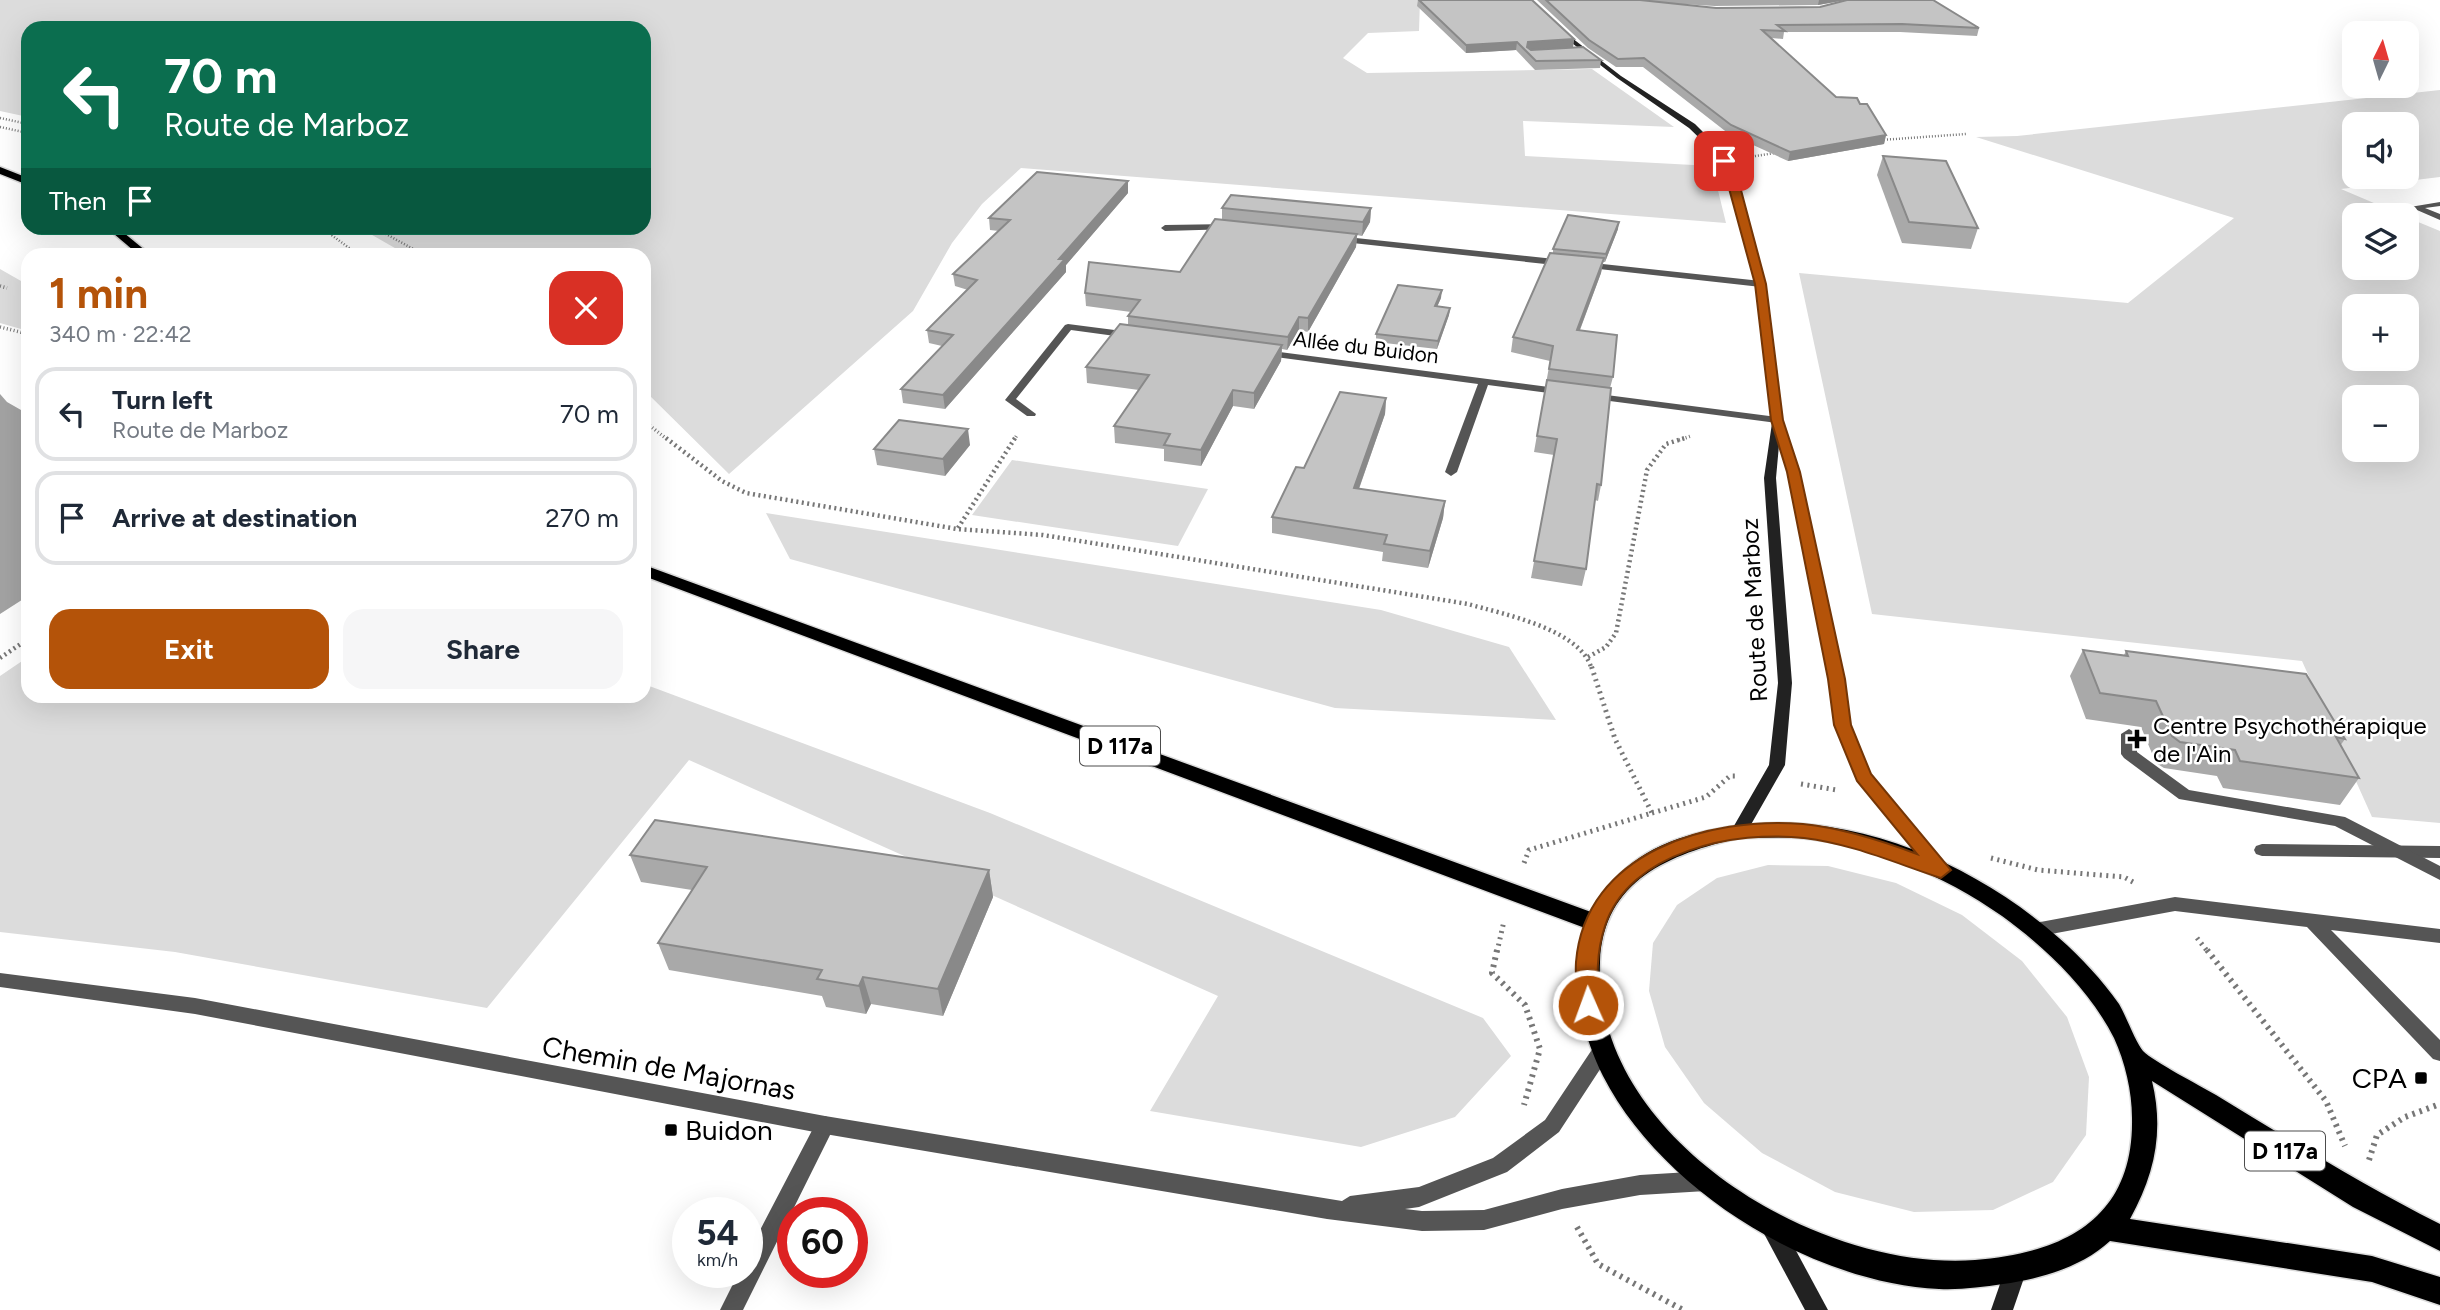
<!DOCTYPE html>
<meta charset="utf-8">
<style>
body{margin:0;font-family:Figtree,sans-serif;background:#f6f6f7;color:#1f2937;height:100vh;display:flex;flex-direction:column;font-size:26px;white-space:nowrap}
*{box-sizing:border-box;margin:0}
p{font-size:23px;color:#747a83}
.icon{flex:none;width:38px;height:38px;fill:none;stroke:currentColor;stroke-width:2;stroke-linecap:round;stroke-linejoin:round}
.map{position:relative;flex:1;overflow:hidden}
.side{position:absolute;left:21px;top:248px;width:630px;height:455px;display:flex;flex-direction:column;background:#fff;border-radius:21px;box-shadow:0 7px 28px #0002}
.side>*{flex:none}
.top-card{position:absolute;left:21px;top:21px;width:630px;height:214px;border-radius:21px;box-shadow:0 7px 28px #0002;background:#0b6e4f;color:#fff;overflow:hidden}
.needle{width:46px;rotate:5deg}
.controls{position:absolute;left:2342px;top:21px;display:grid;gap:14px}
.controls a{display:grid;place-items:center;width:77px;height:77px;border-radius:14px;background:#fff;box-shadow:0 7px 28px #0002;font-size:35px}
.speed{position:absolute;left:672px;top:1197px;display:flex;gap:14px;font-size:35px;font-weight:700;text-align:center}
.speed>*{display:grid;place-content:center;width:91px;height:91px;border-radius:50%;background:#fff;box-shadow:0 7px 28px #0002;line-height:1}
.speed small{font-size:18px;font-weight:400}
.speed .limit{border:10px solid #d22;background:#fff;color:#111}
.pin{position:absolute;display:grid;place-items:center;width:60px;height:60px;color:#fff;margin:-30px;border-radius:14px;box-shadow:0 4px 10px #0006}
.me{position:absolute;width:77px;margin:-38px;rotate:358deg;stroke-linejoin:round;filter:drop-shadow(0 0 5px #0008)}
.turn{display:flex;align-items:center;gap:24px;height:147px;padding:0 28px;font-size:32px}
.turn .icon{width:91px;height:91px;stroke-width:2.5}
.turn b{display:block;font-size:49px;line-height:60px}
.then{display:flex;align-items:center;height:66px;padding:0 28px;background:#0003;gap:14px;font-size:26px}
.round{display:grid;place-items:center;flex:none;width:74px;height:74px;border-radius:21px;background:#f6f6f7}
.overview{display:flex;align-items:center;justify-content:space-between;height:119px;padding:0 28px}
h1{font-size:42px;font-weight:700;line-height:52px;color:#b45309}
.button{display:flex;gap:14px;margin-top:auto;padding:14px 28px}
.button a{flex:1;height:80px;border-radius:21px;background:#b45309;color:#fff;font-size:28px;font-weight:700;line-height:80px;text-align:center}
.button a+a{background:#f6f6f7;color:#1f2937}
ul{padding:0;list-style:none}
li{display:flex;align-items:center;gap:21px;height:94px;margin:0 14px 10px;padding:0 14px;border:4px solid #e0e1e3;border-radius:21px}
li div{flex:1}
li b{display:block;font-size:26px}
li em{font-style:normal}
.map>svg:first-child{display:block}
.green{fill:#dcdcdc;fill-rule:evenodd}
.water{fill:#a3a3a3}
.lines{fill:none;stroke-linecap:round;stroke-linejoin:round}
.primary-casing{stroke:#dbdbdb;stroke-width:3}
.path-far4{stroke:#777;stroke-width:2.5;stroke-dasharray:1 2;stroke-linecap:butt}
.path-far3{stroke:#777;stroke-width:3.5;stroke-dasharray:1 2.5;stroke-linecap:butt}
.path-far2{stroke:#777;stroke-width:4.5;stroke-dasharray:2 3.5;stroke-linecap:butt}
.path-far1{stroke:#777;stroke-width:5;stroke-dasharray:2 4.5;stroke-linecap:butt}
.path{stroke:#777;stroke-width:6;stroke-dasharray:2.5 5;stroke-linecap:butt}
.service{fill:#555;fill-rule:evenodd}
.pedestrian{fill:#555;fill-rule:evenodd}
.minor{fill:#555;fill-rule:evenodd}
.tertiary{fill:#555;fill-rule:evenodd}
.secondary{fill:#222;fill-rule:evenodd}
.primary{fill:#000;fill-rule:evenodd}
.wall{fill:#a9a9a9}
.shaded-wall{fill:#898989}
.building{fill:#c4c4c4;stroke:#898989;stroke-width:2}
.route{fill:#b45309;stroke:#753606;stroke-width:2}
.poi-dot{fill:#000;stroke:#fff;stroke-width:2.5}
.labels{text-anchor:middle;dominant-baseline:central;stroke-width:5;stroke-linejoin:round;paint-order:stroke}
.far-street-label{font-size:21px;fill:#000;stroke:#fff}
.shield{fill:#fff;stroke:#4c4c4c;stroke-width:2}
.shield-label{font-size:23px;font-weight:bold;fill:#000}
.street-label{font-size:24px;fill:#000;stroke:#fff}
.poi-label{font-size:24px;fill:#000;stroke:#fff;text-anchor:start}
.near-street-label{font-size:28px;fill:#000;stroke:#fff}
.near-poi-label{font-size:28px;fill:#000;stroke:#fff;text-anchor:end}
</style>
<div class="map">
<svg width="2440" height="1310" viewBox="0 0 2440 1310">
<rect width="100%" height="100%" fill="#fff"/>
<g class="green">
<polygon points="0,0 1420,0 1419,31 1368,33 1343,58 1367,73 1592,69 1674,127 1523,121 1525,156 1712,166 1726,223 1021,168 982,204 952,243 913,311 729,474 644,390 644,256 407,255 360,228 644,228 644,28 28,28 28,117 0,111"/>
<path d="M2440,90V177L2341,189L2402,215H2354V268H2406V217L2440,231V823L2372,817L2302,661L1872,614L1799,273L2128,303L2234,218L1976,137L2017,136ZM2354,124H2406V177H2354ZM2354,306H2406V359H2354ZM2354,397H2406V450H2354Z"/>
<polygon points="0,269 28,285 28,331 0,323"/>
<polygon points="1012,460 1208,489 1178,546 972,515"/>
<polygon points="766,513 1381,610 1509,647 1556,720 1335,708 790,559"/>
<polygon points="28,657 28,696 644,696 644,684 990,813 1483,1018 1511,1056 1455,1117 1361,1147 1150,1111 1218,996 689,760 487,1008 175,952 0,932 0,676"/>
<polygon points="1768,865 1828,866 1896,883 1962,915 2022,961 2067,1017 2089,1077 2086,1135 2053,1182 1993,1210 1914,1212 1835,1192 1762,1153 1704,1103 1665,1047 1649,991 1653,943 1677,905 1717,878"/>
</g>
<polygon class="water" points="0,394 7,402 28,414 28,596 0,614"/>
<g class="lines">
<defs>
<g id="primary">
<polygon points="0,167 28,178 28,185 0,174"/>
<polygon points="107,228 118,228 152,256 140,256"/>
<path d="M644,565L1591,912C1620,864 1652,843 1707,831C1831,802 1966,856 2059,938C2081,957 2102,980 2119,1004C2126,1016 2136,1043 2143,1051C2154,1062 2199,1085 2216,1095C2290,1140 2363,1185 2440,1224V1251L2353,1207L2152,1081C2164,1131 2155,1174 2130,1219L2372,1256L2440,1277V1305L2372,1282L2110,1241C2082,1267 2040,1279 2003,1284C1982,1287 1961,1290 1939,1289C1812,1283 1661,1190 1603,1076C1580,1029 1569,979 1585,928L644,576ZM1739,838C1759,838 1779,837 1799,838C1872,844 1943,875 2002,916C2046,948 2089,989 2114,1038C2125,1062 2132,1091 2132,1118C2134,1218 2065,1253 1975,1260C1818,1272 1592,1137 1600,962C1603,880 1670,854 1739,838Z"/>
</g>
</defs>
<use href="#primary" class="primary-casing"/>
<g class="path-far4">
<polyline points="0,118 28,124"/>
<polyline points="0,127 28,133"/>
<polyline points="1881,140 1966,134"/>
<polyline points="1749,157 1775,153"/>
<polyline points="322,228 360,256"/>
<polyline points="375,228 426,256"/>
</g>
<g class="path-far3">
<polyline points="0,286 7,288"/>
<polyline points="0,327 28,334"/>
<polyline points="644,421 668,440"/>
<polyline points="1014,440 1017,435"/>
<polyline points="1679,440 1691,436"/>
</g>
<g class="path-far2">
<path d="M666,438L722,481L746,493L957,529L1043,535L1468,604C1503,614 1579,629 1591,667"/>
<polyline points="958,528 1015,438"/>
<polyline points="1588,657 1606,647 1616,633 1647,470 1666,444 1685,438"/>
<polyline points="0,658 28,639"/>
</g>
<g class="path-far1">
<polyline points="1801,784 1837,790"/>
<polyline points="1652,813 1706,797 1730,776 1737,776"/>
<polyline points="1991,858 2038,870 2124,877 2133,882"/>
<polyline points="1524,863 1529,850 1652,813 1615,739 1591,665"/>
<polyline points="2197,938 2208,952"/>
<polyline points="1497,952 1504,921"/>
</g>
<g class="path">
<polyline points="1497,950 1492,973 1525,1005 1540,1049 1524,1105"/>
<polyline points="2207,950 2326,1101 2345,1146"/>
<polyline points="2369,1160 2377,1135 2405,1117 2440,1104"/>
<polyline points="1577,1227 1598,1264 1683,1310"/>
</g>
<g class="service">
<polygon points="2440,202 2440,206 2425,208 2440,214 2440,220 2410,207"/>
<polygon points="2262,844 2440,846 2440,858 2262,856 2256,854 2254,850 2256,846"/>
<polygon points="825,1116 832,1119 835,1125 743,1310 720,1310 739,1272 747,1272 747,1255 818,1119"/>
</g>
<polygon class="pedestrian" points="2129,729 2137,734 2137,752 2189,790 2345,817 2440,866 2440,880 2335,826 2179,799 2124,758 2121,754 2121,734"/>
<g class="minor">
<polygon points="1230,224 1233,225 1233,229 1165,231 1161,228 1165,225"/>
<polygon points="1337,236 1564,260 1569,263 1564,266 1334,241 1333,239"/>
<polygon points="1584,262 1761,281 1766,284 1761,287 1581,267 1579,265"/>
<polygon points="1068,324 1130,332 1135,335 1130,338 1071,330 1016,399 1036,414 1035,416 1027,416 1005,400 1065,325"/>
<polygon points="1265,350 1564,389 1569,392 1564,395 1488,385 1457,472 1451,476 1445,472 1478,384 1261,355 1260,353"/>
<polygon points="1591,393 1777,417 1783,420 1777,423 1587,398 1586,396"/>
<polygon points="2175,897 2440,929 2440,943 2331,930 2440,1040 2440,1061 2433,1059 2307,927 2175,911 2035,937 2029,935 2026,930 2029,925 2035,923"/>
</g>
<polygon class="tertiary" points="0,973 195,998 825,1116 1342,1201 1350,1196 1419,1187 1493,1158 1545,1120 1595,1045 1602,1043 1609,1045 1612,1051 1559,1132 1507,1172 1419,1207 1405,1209 1422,1211 1484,1210 1562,1189 1640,1175 1706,1171 1713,1174 1716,1181 1713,1188 1706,1191 1640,1195 1562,1209 1484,1230 1422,1231 1327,1219 825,1134 195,1014 0,987"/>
<g class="secondary">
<polygon points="1559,31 1563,31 1621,76 1695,124 1721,150 1738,179 1766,284 1783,420 1800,473 1844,679 1850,725 1871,775 1946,865 1948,869 1946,873 1940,875 1934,873 1859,781 1836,725 1830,679 1788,473 1779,445 1776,478 1792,683 1785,765 1745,835 1733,835 1731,831 1769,765 1778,683 1764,478 1772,423 1756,284 1730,179 1715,153 1689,128 1617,78 1559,33"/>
<polygon points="1772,1218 1780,1221 1828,1310 1805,1310 1761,1228 1764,1221"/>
<polygon points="2015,1261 2023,1264 2026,1272 2013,1310 1991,1310 2007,1264"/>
</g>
<use href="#primary" class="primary"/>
</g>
<g class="wall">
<polygon points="1418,0 1532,0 1574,39 1573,47 1601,60 1600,68 1535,70 1516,50 1466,53 1417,6"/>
<polygon points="1537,0 1846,0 1818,5 1715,6 1665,3 1716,8 1979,28 1977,36 1900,32 1784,32 1783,39 1771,38 1836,97 1860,104 1886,135 1884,144 1788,161 1729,134 1643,67 1616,67 1588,48"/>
<polygon points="1883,156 1978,228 1971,249 1902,243 1877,175"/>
<polygon points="1128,193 1066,265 1066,272 945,409 903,403 901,389 942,346 929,343 927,330 968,290 955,286 953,274 999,231 990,230 989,218"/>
<polygon points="1222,208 1371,208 1370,222 1362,236 1357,235 1356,247 1308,332 1299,330 1287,350 1282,349 1281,361 1254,409 1233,406 1201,466 1164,461 1164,449 1115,443 1114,426 1139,390 1087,383 1086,367 1128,325 1128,316 1131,312 1086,306 1085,293 1180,272 1222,220"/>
<polygon points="1618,229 1605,262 1603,262 1601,273 1580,330 1613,377 1610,388 1601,485 1598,501 1595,500 1586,569 1582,586 1531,578 1554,455 1534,452 1550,361 1511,352 1513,337 1553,253 1553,249"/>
<polygon points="1441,298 1437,306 1450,308 1449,315 1437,349 1376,342 1376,334"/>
<polygon points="1386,398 1385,414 1359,489 1445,501 1443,518 1428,568 1382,561 1383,552 1272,533 1272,517 1304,468"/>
<polygon points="970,445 945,476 877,465 874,449"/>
<polygon points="2083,650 2124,655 2126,651 2345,739 2340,746 2359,778 2340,805 2223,788 2217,776 2164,768 2156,763 2141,727 2086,719 2070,676"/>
<polygon points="630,855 989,870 993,897 943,1016 871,1004 866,1014 826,1007 822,996 669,970 658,943 692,890 641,882"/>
</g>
<g class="shaded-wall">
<polygon points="1819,0 1846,0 1818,5"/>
<polygon points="1574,39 1573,47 1526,52 1528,42"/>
<polygon points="1517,42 1516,50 1466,53 1466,45"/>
<polygon points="1886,135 1884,144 1788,161 1790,152"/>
<polygon points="1128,181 1128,193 1066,265 1066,272 945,409 943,395 1059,259"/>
<polygon points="1371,208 1370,222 1362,236 1363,222"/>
<polygon points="1619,222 1618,229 1605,262 1606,254"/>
<polygon points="1357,234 1356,247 1308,332 1308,318"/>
<polygon points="1604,258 1601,273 1574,345 1577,330"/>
<polygon points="1442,290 1441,298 1434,314 1435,306"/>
<polygon points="1450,308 1449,315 1437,349 1438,341"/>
<polygon points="1299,317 1299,330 1287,350 1288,337"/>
<polygon points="1282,345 1281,361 1254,409 1254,393"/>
<polygon points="1233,390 1233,406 1201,466 1201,450"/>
<polygon points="1386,398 1385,414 1353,505 1354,488"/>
<polygon points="968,429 970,445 945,476 943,459"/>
<polygon points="1445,501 1443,518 1428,568 1430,551"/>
<polygon points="989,870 993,897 943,1016 938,989"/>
<polygon points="863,977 871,1004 866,1014 859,986"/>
</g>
<g class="building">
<polygon points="1419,0 1532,0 1574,39 1528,42 1527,47 1531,50 1583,47 1601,60 1536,61 1517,42 1466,45"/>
<polygon points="1546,0 1640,0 1716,8 1820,7 1847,0 1933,0 1979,28 1902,24 1777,25 1785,31 1762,30 1836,97 1857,98 1860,104 1867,104 1886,135 1790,152 1731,125 1644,58 1618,59 1589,40"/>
<polygon points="1883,156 1946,161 1978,228 1909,222"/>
<polygon points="1037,172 1128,181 1059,259 1065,259 943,395 901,389 953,335 927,330 977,280 953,274 1010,220 989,218"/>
<polygon points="1231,195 1371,208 1363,222 1222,208"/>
<polygon points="1568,215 1619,222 1606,254 1553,249"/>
<polygon points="1215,219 1357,234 1308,318 1299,317 1288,337 1128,316 1140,300 1085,293 1089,262 1180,272"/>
<polygon points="1550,253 1604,258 1577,330 1617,335 1613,377 1549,369 1553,346 1513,337"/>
<polygon points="1398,285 1442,290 1435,306 1450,308 1438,341 1376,334"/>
<polygon points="1120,324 1282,345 1254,393 1233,390 1201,450 1164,445 1170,434 1114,426 1149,375 1086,367"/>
<polygon points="1547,380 1611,388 1601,485 1597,484 1586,569 1534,561 1557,439 1537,436"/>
<polygon points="1340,392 1386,398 1354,488 1445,501 1430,551 1384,544 1387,535 1272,517 1296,467 1304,468"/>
<polygon points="899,420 968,429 943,459 874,449"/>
<polygon points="2083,650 2128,656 2126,651 2306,674 2345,739 2336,737 2359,778 2240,761 2235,750 2180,742 2172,736 2156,701 2100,693"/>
<polygon points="655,820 989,870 938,989 863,977 859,986 817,979 822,970 658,943 707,867 630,855"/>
</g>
<path class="route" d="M1721,159H1727L1738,179L1766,284L1783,420L1800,472L1845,679L1851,725L1871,774L1951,870L1941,878C1895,863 1853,844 1804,838C1736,830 1629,851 1605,926C1596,953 1597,978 1599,1005L1596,1011L1588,1014L1581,1011L1578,1005C1577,991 1575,976 1576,962C1585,852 1709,816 1803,824C1842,828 1880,840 1917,854L1857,781L1834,725L1828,679L1787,472L1771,420L1755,284Z"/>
<g class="poi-dot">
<path d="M2133.5 728.5h7v7h7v7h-7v7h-7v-7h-7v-7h7z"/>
<rect x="2414" y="1071" width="14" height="14" rx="3.5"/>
<rect x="664" y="1123" width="14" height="14" rx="3.5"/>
</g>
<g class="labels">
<g class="far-street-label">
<text transform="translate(1366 347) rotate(7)">Allée du Buidon</text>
</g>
<g class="shield">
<rect x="1080" y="726.5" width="80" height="39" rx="5"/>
<rect x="2245" y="1131.5" width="80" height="39" rx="5"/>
</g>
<g class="shield-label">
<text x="1120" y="746">D 117a</text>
<text x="2285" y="1151">D 117a</text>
</g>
<g class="street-label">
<text transform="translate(1754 610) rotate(-93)">Route de Marboz</text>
</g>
<g class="poi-label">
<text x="2153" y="725">Centre Psychothérapique<tspan x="2153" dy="28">de l'Ain</tspan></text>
</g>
<g class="near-street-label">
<text transform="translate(669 1068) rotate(10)">Chemin de Majornas</text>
</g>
<g class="near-poi-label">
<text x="2407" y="1078">CPA</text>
<text x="685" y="1130" text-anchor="start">Buidon</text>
</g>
</g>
</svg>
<div class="controls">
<a><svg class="needle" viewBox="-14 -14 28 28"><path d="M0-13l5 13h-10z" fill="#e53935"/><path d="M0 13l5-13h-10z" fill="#747a83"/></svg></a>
<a><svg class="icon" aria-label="sound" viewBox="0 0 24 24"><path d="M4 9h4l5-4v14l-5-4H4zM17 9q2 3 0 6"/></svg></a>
<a><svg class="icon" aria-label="layers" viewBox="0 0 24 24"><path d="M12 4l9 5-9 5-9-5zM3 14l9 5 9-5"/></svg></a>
<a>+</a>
<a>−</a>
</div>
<div class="speed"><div>54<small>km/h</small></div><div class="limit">60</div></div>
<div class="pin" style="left:1724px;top:161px;background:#d93025"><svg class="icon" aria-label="arrive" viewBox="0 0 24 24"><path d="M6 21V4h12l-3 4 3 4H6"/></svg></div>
<svg class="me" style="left:1588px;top:1005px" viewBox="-20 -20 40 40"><circle r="17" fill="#b45309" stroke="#fff" stroke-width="3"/><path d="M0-11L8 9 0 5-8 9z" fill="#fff"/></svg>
<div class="top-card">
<div class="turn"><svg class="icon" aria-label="left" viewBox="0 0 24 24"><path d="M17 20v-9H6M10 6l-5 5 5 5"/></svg><div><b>70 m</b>Route de Marboz</div></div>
<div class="then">Then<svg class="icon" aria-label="arrive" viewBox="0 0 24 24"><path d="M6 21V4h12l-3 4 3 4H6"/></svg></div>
</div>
<section class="side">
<div class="overview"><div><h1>1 min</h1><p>340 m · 22:42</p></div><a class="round" style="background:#d93025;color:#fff"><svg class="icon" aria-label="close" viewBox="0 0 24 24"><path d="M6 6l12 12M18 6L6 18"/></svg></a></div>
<ul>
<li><svg class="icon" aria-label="left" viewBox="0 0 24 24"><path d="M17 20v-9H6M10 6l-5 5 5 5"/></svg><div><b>Turn left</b><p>Route de Marboz</p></div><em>70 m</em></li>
<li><svg class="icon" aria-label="arrive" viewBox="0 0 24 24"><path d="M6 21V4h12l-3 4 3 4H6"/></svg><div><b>Arrive at destination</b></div><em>270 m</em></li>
</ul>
<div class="button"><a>Exit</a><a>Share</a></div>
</section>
</div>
